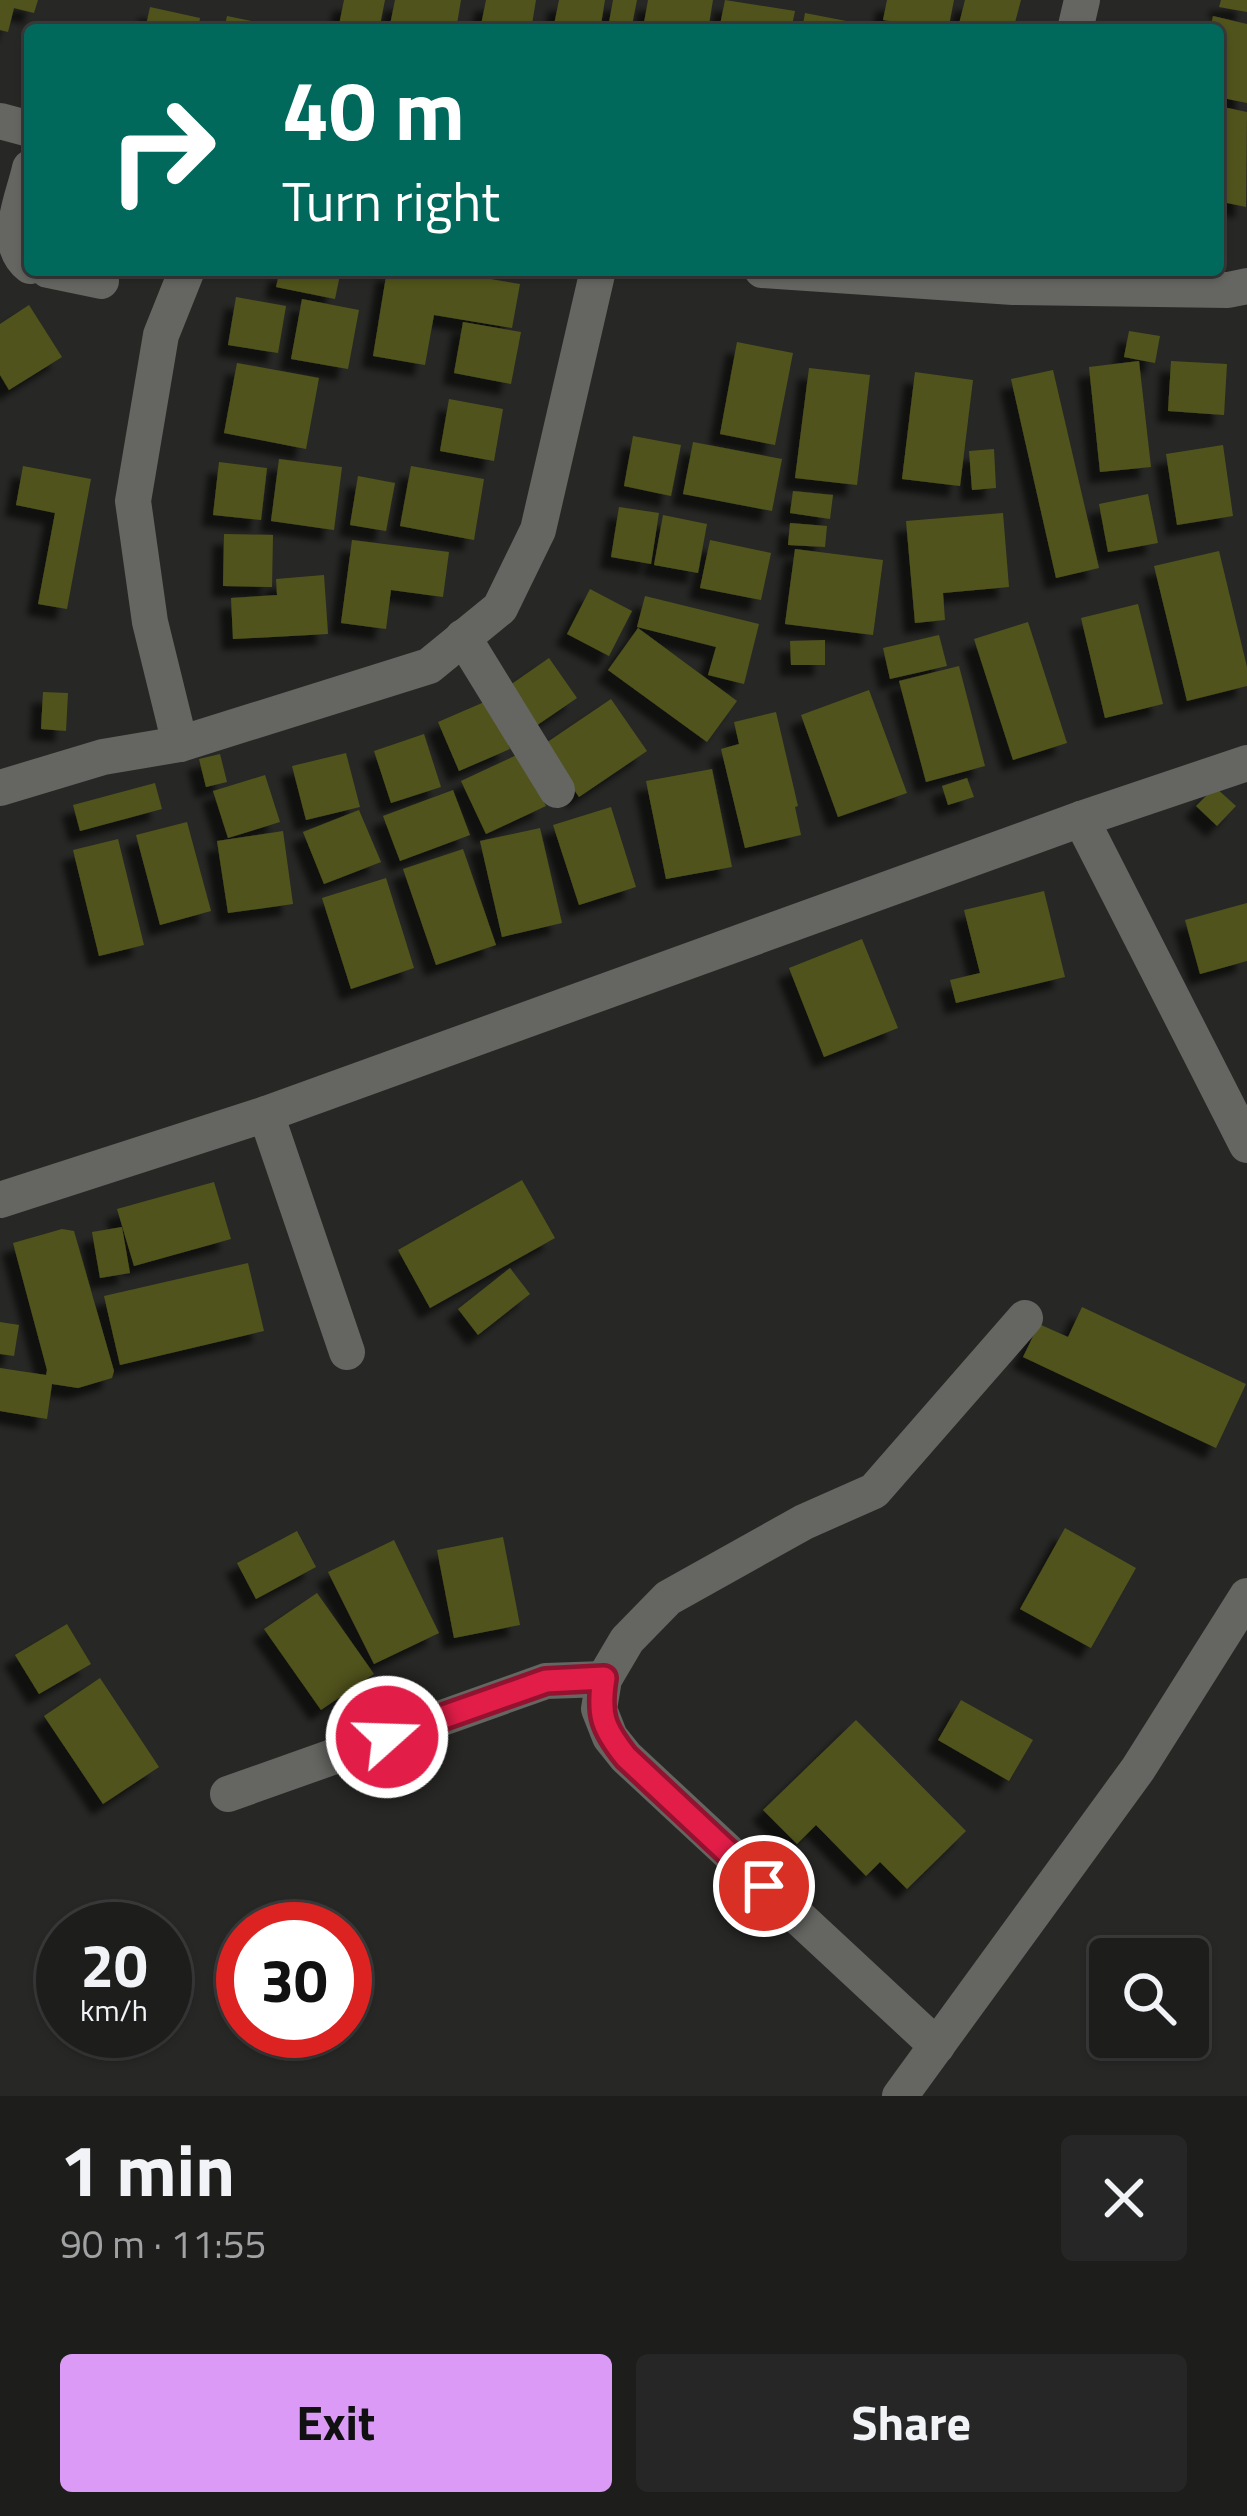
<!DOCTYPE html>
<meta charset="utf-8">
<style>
body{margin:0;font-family:"Titillium Web",sans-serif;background:#252625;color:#f1f3f6;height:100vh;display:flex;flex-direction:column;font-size:45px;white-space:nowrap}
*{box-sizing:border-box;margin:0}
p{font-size:39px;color:#a0a2a3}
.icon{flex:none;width:66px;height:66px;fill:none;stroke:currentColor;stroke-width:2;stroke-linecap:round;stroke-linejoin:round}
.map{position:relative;height:2096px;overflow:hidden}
.details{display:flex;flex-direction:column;background:#1d1d1c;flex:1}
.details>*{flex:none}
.banner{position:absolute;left:24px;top:24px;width:1200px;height:252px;border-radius:12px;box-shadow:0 3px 9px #0004,0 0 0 3px #3b3b3b;background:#00695c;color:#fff;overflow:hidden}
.controls{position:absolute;left:1089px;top:1938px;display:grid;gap:24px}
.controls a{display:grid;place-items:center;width:120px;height:120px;border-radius:12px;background:#1d1d1c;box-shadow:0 3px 9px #0004,0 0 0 3px #3b3b3b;font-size:60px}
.speed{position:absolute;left:36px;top:1902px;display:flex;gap:24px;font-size:60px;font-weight:700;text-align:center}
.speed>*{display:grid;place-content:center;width:156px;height:156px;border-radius:50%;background:#1d1d1c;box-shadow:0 3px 9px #0004,0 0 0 3px #3b3b3b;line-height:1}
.speed small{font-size:30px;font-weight:400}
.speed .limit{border:18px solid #d22;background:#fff;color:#111}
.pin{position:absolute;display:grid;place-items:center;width:102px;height:102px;color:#fff;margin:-51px;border:6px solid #fff;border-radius:50%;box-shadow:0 3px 12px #0007}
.me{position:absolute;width:132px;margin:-66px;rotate:70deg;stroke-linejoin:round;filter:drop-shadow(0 0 9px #0008)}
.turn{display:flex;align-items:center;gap:42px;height:252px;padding:0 60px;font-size:54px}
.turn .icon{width:156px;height:156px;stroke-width:2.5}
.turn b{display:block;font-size:84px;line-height:102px}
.round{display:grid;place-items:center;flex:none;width:126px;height:126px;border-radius:12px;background:#252625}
.headline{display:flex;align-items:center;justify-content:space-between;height:204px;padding:0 60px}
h1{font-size:72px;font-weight:700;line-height:90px}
.button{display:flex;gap:24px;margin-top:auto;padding:24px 60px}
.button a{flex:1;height:138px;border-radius:12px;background:#da9af6;color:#111;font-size:48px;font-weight:700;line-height:138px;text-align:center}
.button a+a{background:#252625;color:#f1f3f6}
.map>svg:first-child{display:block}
.building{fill:#51531c;filter:url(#shadow)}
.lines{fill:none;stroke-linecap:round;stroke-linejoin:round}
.minor{stroke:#656562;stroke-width:36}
.route-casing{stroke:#92132f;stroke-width:30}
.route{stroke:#e11d48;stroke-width:21}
</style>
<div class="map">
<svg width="1247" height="2096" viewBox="0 0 1247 2096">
<defs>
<filter id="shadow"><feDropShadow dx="-11" dy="11" stdDeviation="3" flood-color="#0009"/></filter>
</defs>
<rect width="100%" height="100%" fill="#272725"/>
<g class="building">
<polygon points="0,0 38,0 34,13 14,8 8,32 0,30"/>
<polygon points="344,0 385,0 379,30 338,30"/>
<polygon points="395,0 461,0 456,30 389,30"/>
<polygon points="486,0 536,0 531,30 480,30"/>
<polygon points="559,0 605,0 600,30 553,30"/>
<polygon points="613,0 637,0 631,30 608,28"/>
<polygon points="648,0 713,0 708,30 682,30 644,23"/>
<polygon points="725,0 795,11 791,30 719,30"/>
<polygon points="887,0 954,0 948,30 883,20"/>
<polygon points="965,0 1021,0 1013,30 981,30 959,24"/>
<polygon points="1221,0 1247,0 1247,12 1219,7"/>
<polygon points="150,7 200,18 198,30 145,30"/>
<polygon points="805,13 872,26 872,30 802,30"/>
<polygon points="227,16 286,28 286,30 224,30"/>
<polygon points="1213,16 1247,24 1247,103 1218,97 1218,30 1210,30"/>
<polygon points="1218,106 1247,112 1246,207 1218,201"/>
<polygon points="280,270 341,270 335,299 276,287"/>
<polygon points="387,270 438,270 520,284 512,328 434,315 425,365 373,356"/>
<polygon points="236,297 286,306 278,353 228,345"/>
<polygon points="302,299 359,310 348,369 291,359"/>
<polygon points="29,305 62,357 9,390 0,375 0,324"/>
<polygon points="463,322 521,332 511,384 454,373"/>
<polygon points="1129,331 1160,336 1155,363 1124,357"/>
<polygon points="737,342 793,353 775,445 720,434"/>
<polygon points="1139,361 1151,467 1100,472 1089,367"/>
<polygon points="1171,361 1227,364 1224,415 1168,411"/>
<polygon points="237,363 319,378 306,449 224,433"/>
<polygon points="809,368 870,375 857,485 795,478"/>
<polygon points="1053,370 1099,568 1056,578 1011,379"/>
<polygon points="915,372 973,380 960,486 902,479"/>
<polygon points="449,399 503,409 494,461 440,451"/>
<polygon points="633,436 681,445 671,496 624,486"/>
<polygon points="693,442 782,459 772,511 683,494"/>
<polygon points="1223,445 1233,516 1177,525 1166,454"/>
<polygon points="994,449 996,488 972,490 969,451"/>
<polygon points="279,459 342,467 334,530 271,521"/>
<polygon points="219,462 267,468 261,520 213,515"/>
<polygon points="23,466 91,479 67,609 38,604 55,513 16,505"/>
<polygon points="411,466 484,479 474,540 400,526"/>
<polygon points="358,476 395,483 386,531 350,525"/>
<polygon points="793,491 833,495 830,519 790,513"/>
<polygon points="1148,494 1158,543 1108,552 1099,504"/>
<polygon points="619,507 659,513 651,564 611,557"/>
<polygon points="1003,513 1009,587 943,593 945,620 915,623 906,521"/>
<polygon points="663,515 707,524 698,573 654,565"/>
<polygon points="790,523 827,526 825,547 788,545"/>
<polygon points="224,534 273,535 272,587 223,586"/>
<polygon points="352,540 449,552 443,597 391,590 386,629 341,623"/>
<polygon points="710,540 771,553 761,600 700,588"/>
<polygon points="795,549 883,560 873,635 785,624"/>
<polygon points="1219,551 1247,667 1247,686 1187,701 1154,566"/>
<polygon points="324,575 328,634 233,639 231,598 277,595 276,579"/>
<polygon points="590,589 632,611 609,656 567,634"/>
<polygon points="645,596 759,624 744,684 708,675 716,647 637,627"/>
<polygon points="1138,604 1163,704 1105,718 1081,618"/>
<polygon points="1028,622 1067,743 1013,760 974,639"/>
<polygon points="638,628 737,701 707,742 608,670"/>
<polygon points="939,635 947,666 890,679 883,648"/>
<polygon points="825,640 825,665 791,665 790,641"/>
<polygon points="549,658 577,698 533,728 506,688"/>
<polygon points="959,666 985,766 926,782 899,681"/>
<polygon points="869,690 907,793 838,817 801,715"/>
<polygon points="43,692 68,693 66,731 41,729"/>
<polygon points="611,699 647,751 579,797 543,745"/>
<polygon points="489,700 510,749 459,771 438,722"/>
<polygon points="776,712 798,806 795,807 801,835 745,848 721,749 739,744 734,722"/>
<polygon points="424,734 441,787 391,803 374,751"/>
<polygon points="346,753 360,807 306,820 292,766"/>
<polygon points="521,753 546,806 486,834 461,781"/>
<polygon points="220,754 227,782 206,787 199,759"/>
<polygon points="712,769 732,867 666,879 646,781"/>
<polygon points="265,775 280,822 228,838 213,791"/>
<polygon points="967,778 974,797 948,805 942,786"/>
<polygon points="155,783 162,809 80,831 73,805"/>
<polygon points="1215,787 1236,806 1217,826 1196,806"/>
<polygon points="453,790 470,835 400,861 383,816"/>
<polygon points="611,807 636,887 579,905 553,825"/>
<polygon points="359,810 381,862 324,884 303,832"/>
<polygon points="187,822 211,911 160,925 136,835"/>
<polygon points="540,828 562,923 502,937 480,841"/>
<polygon points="283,831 293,904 228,913 217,841"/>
<polygon points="118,839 144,945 99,956 73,850"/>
<polygon points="463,849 496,945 436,965 403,869"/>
<polygon points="386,878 414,968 351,989 322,898"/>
<polygon points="1044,891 1065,977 956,1003 950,980 980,973 964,910"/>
<polygon points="1247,903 1247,961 1200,974 1185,920"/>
<polygon points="862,939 898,1028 824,1057 789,968"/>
<polygon points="522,1180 555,1238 430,1308 398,1250"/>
<polygon points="214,1182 231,1239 134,1266 117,1209"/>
<polygon points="122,1227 130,1273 100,1278 92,1232"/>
<polygon points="62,1229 74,1231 114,1371 112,1378 78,1388 52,1384 47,1419 0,1411 0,1368 46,1375 47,1370 13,1243"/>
<polygon points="248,1263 264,1331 120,1365 104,1296"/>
<polygon points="510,1268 530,1294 478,1335 458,1309"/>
<polygon points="1082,1307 1246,1384 1216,1448 1023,1357 1039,1324 1068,1337"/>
<polygon points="0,1322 19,1325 14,1356 0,1354"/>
<polygon points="1065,1528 1136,1568 1091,1648 1020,1609"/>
<polygon points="297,1531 316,1567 256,1599 237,1563"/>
<polygon points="503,1537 520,1625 454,1638 437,1550"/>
<polygon points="394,1540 439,1633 374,1664 328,1572"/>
<polygon points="317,1593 374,1674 321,1710 264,1629"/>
<polygon points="67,1624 91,1664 39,1694 15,1655"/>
<polygon points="100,1678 159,1767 103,1804 44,1716"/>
<polygon points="961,1700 1033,1740 1009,1781 938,1740"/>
<polygon points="856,1720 966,1831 907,1889 880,1862 866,1876 816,1825 797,1844 763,1810"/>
</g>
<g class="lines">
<g class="minor">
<polyline points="1075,30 1082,0"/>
<polyline points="0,121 30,129"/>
<path d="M30,168C23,200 1,243 30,266"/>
<polyline points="48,270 101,281"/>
<polyline points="762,270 1013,287 1228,290 1247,286"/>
<polyline points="463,637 557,790"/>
<polyline points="180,744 150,622 133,501 161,335 187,270"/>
<polyline points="0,788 103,757 180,744 429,666 500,608 538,530 598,270"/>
<polyline points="1081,819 1247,1145"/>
<polyline points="266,1114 347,1352"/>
<polyline points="0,1200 266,1114 1081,819 1247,763"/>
<polyline points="228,1794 546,1681 604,1679"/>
<polyline points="937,2046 626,1757 610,1737 599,1709 604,1679 627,1640 668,1598 804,1522 874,1491 1025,1318"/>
<polyline points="900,2096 1138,1769 1247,1596"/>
</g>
</g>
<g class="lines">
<defs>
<path id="route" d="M387,1737L546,1681L604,1678C598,1715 603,1728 626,1757L764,1886"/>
</defs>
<use href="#route" class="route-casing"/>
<use href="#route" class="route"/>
</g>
</svg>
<div class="controls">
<a><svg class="icon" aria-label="search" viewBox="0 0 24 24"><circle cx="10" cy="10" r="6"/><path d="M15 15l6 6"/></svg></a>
</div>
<div class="speed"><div>20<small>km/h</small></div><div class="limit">30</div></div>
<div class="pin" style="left:764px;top:1886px;background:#d93025"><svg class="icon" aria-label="arrive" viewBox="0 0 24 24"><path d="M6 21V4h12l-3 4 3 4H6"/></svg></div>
<svg class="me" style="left:387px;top:1737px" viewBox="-20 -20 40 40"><circle r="17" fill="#e11d48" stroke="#fff" stroke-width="3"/><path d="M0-11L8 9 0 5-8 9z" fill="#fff"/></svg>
<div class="banner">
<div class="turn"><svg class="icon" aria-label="right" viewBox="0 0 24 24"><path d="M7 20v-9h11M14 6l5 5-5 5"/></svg><div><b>40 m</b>Turn right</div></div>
</div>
</div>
<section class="details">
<div class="headline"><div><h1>1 min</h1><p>90 m · 11:55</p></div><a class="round"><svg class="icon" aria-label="close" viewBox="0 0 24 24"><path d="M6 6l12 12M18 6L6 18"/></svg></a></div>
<div class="button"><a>Exit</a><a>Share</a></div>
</section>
